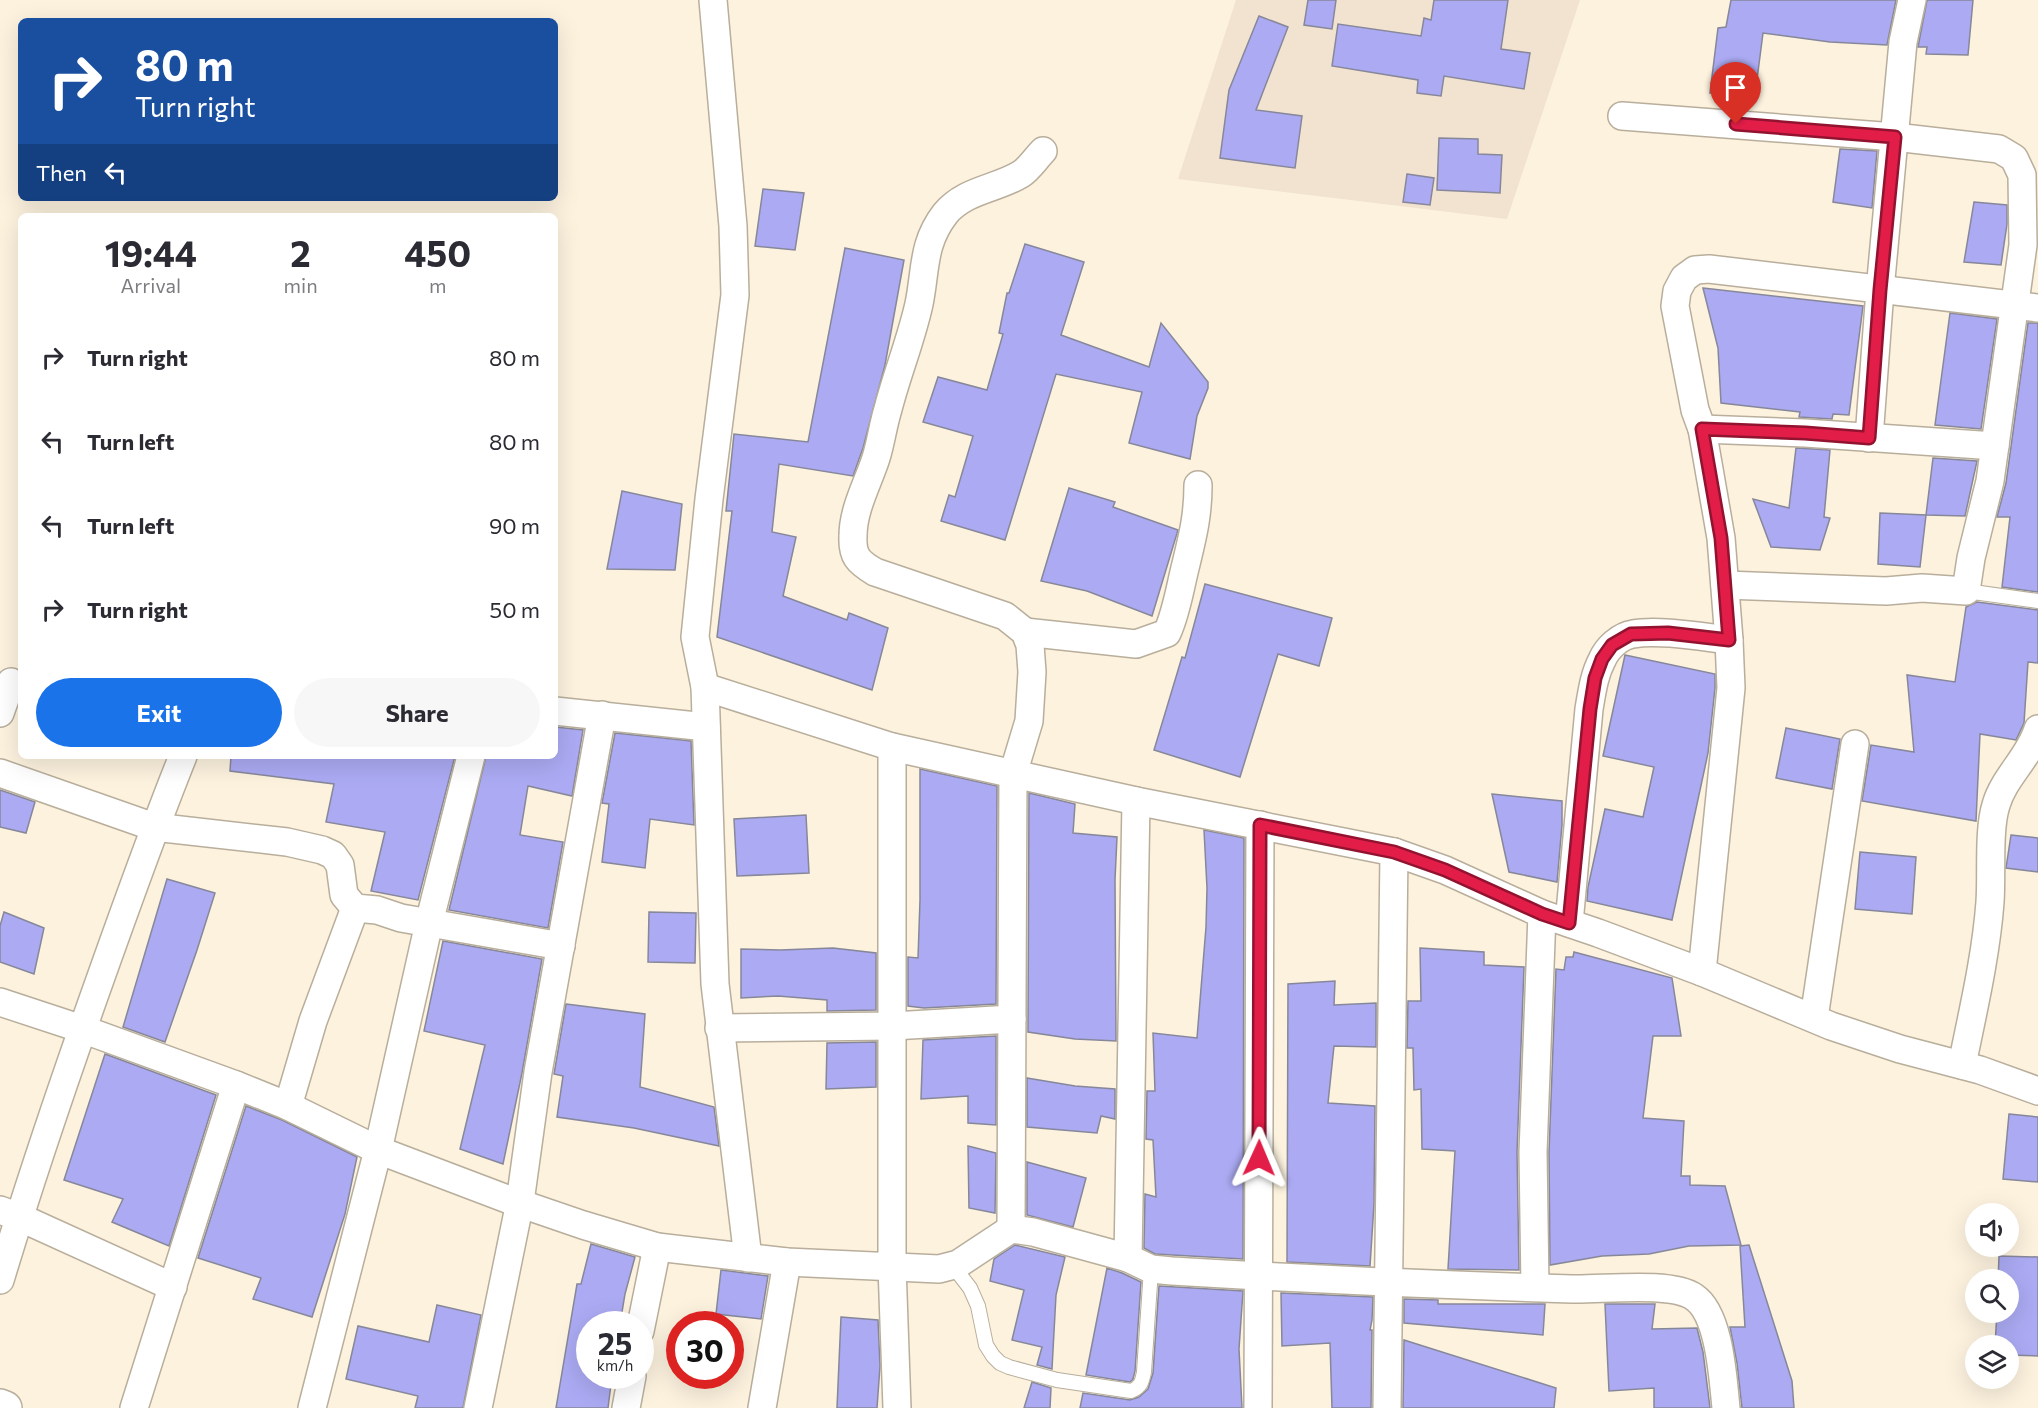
<!DOCTYPE html>
<style>
body{margin:0;font-family:Commissioner,sans-serif;background:#f7f7f7;color:#2b2b33;height:100vh;display:flex;flex-direction:column;font-size:22px;white-space:nowrap}
*{box-sizing:border-box;margin:0}
p{font-size:20px;color:#7c7c81}
.icon{flex:none;width:33px;height:33px;fill:none;stroke:currentColor;stroke-width:2;stroke-linecap:round;stroke-linejoin:round}
.map{position:relative;flex:1;overflow:hidden}
.drawer{position:absolute;left:18px;top:213px;width:540px;height:546px;display:flex;flex-direction:column;background:#fff;border-radius:9px;box-shadow:0 6px 24px #0002}
.drawer>*{flex:none}
.banner{position:absolute;left:18px;top:18px;width:540px;height:183px;border-radius:9px;box-shadow:0 6px 24px #0002;background:#1a4fa0;color:#fff;overflow:hidden}
.controls{position:absolute;left:1965px;top:1203px;display:grid;gap:12px}
.controls a{display:grid;place-items:center;width:54px;height:54px;border-radius:50%;background:#fff;box-shadow:0 6px 24px #0002;font-size:30px}
.speed{position:absolute;left:576px;top:1311px;display:flex;gap:12px;font-size:30px;font-weight:700;text-align:center}
.speed>*{display:grid;place-content:center;width:78px;height:78px;border-radius:50%;background:#fff;box-shadow:0 6px 24px #0002;line-height:1}
.speed small{font-size:15px;font-weight:400}
.speed .limit{border:9px solid #d22;background:#fff;color:#111}
.pin{position:absolute;display:grid;place-items:center;width:51px;height:51px;color:#fff;margin:-62px -26px;border-radius:50% 50% 50% 0;rotate:-45deg;box-shadow:0 0 6px #0007}
.pin .icon{rotate:45deg}
.me{position:absolute;width:66px;margin:-33px;rotate:1deg;stroke-linejoin:round;filter:drop-shadow(0 0 4px #0008)}
.turn{display:flex;align-items:center;gap:21px;height:126px;padding:0 18px;font-size:27px}
.turn .icon{width:78px;height:78px;stroke-width:2.5}
.turn b{display:block;font-size:42px;line-height:51px}
.then{display:flex;align-items:center;height:57px;padding:0 18px;background:#0003;gap:12px;font-size:22px}
.eta{display:flex;justify-content:space-evenly;align-items:center;height:102px;text-align:center}
.eta b{font-size:36px;font-weight:700;line-height:42px}
.cta{display:flex;gap:12px;margin-top:auto;padding:12px 18px}
.cta a{flex:1;height:69px;border-radius:36px;background:#1a73e8;color:#fff;font-size:24px;font-weight:700;line-height:69px;text-align:center}
.cta a+a{background:#f7f7f7;color:#2b2b33}
ul{padding:0;list-style:none}
li{display:flex;align-items:center;gap:18px;height:84px;padding:0 18px}
li div{flex:1}
li b{display:block;font-size:22px}
li em{font-style:normal}
.map>svg:first-child{display:block}
.education{fill:#f2e2d0}
.building{fill:#abaaf3;stroke:#87879a;stroke-width:1.5}
.lines{fill:none;stroke-linecap:round;stroke-linejoin:round}
.lane-casing{stroke:#b8ae9b;stroke-width:16}
.street-casing{stroke:#b8ae9b;stroke-width:30}
.primary-casing{stroke:#b8ae9b;stroke-width:36}
.lane{stroke:#fff;stroke-width:14}
.street{stroke:#fff;stroke-width:27}
.primary{stroke:#fff;stroke-width:33}
.route-casing{stroke:#92132f;stroke-width:15}
.route{stroke:#e11d48;stroke-width:10}
</style>
<div class="map">
<svg width="2038" height="1408" viewBox="0 0 2038 1408">
<rect width="100%" height="100%" fill="#fcf2de"/>
<polygon class="education" points="1236,0 1580,0 1507,219 1178,179"/>
<g class="building">
<polygon points="1308,0 1336,0 1332,29 1304,25"/>
<polygon points="1434,0 1508,0 1501,49 1530,53 1524,89 1444,76 1441,96 1417,93 1418,80 1332,66 1338,24 1421,36 1424,18 1431,20"/>
<polygon points="1731,0 1896,0 1887,45 1830,42 1763,33 1755,95 1710,93 1718,28 1726,27"/>
<polygon points="1927,0 1973,0 1968,55 1926,54 1927,47 1918,47"/>
<polygon points="1259,16 1288,27 1256,110 1302,116 1295,168 1220,158 1229,90"/>
<polygon points="1439,138 1478,139 1478,154 1502,155 1500,193 1437,190"/>
<polygon points="1840,149 1877,151 1872,208 1833,202"/>
<polygon points="1407,174 1434,178 1430,205 1403,202"/>
<polygon points="763,189 804,193 795,250 755,246"/>
<polygon points="1974,202 2007,205 2007,224 2001,265 1964,262"/>
<polygon points="1025,244 1084,262 1061,335 1149,367 1161,323 1208,382 1208,388 1197,416 1190,459 1129,443 1142,392 1056,374 1005,540 941,521 949,495 955,497 973,436 923,422 938,377 987,390 1003,334 999,333 1007,293 1009,293"/>
<polygon points="845,248 904,260 885,365 863,448 853,476 779,464 772,532 796,537 783,596 847,620 849,613 888,628 872,690 717,637 732,511 726,511 734,434 808,442"/>
<polygon points="1703,288 1863,306 1849,415 1833,414 1832,419 1799,417 1800,412 1721,403 1718,348"/>
<polygon points="1950,313 1997,319 1981,429 1935,425"/>
<polygon points="2028,323 2038,323 2038,592 2002,587 2010,517 1997,517 2006,483"/>
<polygon points="1796,448 1830,450 1824,517 1830,518 1820,550 1771,547 1753,499 1789,508"/>
<polygon points="1933,458 1977,461 1965,516 1926,515"/>
<polygon points="1069,488 1115,502 1113,507 1178,530 1152,616 1087,591 1041,581"/>
<polygon points="622,491 682,504 675,570 607,569"/>
<polygon points="1880,513 1926,515 1920,567 1878,564"/>
<polygon points="1205,584 1332,618 1319,666 1278,654 1240,777 1154,750 1182,657 1185,658"/>
<polygon points="1977,602 2038,610 2038,663 2028,662 2024,723 2016,740 1980,734 1976,821 1862,801 1871,745 1914,752 1907,675 1955,682 1966,607"/>
<polygon points="1625,655 1715,674 1715,688 1708,753 1672,920 1587,901 1588,887 1605,809 1643,817 1654,767 1603,756"/>
<polygon points="555,727 583,730 572,796 528,786 520,835 563,842 548,928 449,910 486,756 555,756"/>
<polygon points="1786,728 1840,739 1832,789 1776,778"/>
<polygon points="615,733 691,741 694,825 650,819 645,868 602,862 609,804 602,803"/>
<polygon points="231,756 455,756 418,900 371,891 385,832 326,822 334,784 230,771"/>
<polygon points="920,769 997,786 996,1004 924,1008 908,1006 908,957 918,958 920,900"/>
<polygon points="0,790 35,802 26,833 0,827"/>
<polygon points="1029,793 1075,804 1073,833 1117,837 1115,880 1116,1041 1075,1039 1028,1032"/>
<polygon points="1492,794 1562,801 1562,825 1557,882 1509,872"/>
<polygon points="806,815 809,873 737,876 734,819"/>
<polygon points="1204,830 1244,838 1243,1259 1155,1254 1144,1248 1145,1194 1156,1197 1153,1140 1146,1139 1147,1091 1155,1091 1153,1033 1197,1038 1206,927 1207,888"/>
<polygon points="2011,835 2038,838 2038,872 2006,868"/>
<polygon points="1860,852 1916,857 1912,914 1855,909"/>
<polygon points="167,879 215,893 197,950 165,1042 123,1027"/>
<polygon points="4,912 44,928 34,974 0,962 0,926"/>
<polygon points="649,912 696,913 695,963 648,962"/>
<polygon points="443,941 542,959 522,1073 503,1164 460,1149 485,1045 424,1031"/>
<polygon points="833,948 876,953 876,1010 827,1011 827,1000 778,996 741,998 741,949 780,950"/>
<polygon points="1420,948 1484,952 1484,965 1524,967 1517,1152 1519,1270 1448,1269 1455,1151 1422,1149 1421,1089 1414,1090 1413,1048 1407,1048 1408,1001 1421,1001"/>
<polygon points="1574,952 1672,978 1681,1036 1653,1036 1643,1118 1684,1121 1681,1176 1690,1176 1690,1185 1725,1186 1741,1245 1689,1246 1649,1254 1602,1256 1550,1265 1549,1152 1556,969 1564,970 1566,957 1573,957"/>
<polygon points="1335,981 1334,1005 1376,1003 1376,1047 1334,1046 1328,1103 1375,1106 1374,1204 1370,1266 1287,1262 1288,984"/>
<polygon points="566,1004 645,1014 640,1087 714,1107 719,1146 634,1128 557,1117 563,1076 554,1074"/>
<polygon points="996,1036 996,1125 968,1123 968,1096 921,1099 923,1040"/>
<polygon points="876,1042 876,1087 826,1089 827,1043"/>
<polygon points="105,1054 216,1095 169,1246 112,1222 123,1199 64,1180"/>
<polygon points="1027,1078 1075,1086 1115,1089 1115,1119 1101,1116 1097,1133 1027,1127"/>
<polygon points="246,1106 282,1120 357,1157 345,1214 312,1317 253,1299 261,1278 198,1258"/>
<polygon points="2009,1114 2038,1117 2038,1182 2003,1179"/>
<polygon points="968,1146 996,1153 995,1213 969,1208"/>
<polygon points="1027,1162 1086,1178 1073,1227 1027,1215"/>
<polygon points="591,1244 635,1257 625,1294 620,1324 590,1324 590,1376 612,1376 608,1408 556,1408 577,1284 581,1284"/>
<polygon points="1015,1245 1065,1257 1056,1295 1052,1369 1037,1365 1042,1347 1012,1340 1024,1290 990,1281 994,1259"/>
<polygon points="1749,1245 1792,1381 1794,1408 1742,1408 1737,1363 1730,1327 1745,1327 1740,1246"/>
<polygon points="1999,1256 2038,1257 2038,1356 2008,1355 2008,1346 1995,1346 1997,1312 2008,1312 2008,1280 1998,1280"/>
<polygon points="1107,1268 1122,1273 1141,1282 1135,1371 1133,1379 1130,1382 1086,1375"/>
<polygon points="721,1270 768,1276 761,1319 716,1314"/>
<polygon points="1159,1286 1243,1291 1239,1349 1242,1408 1080,1408 1083,1393 1130,1400 1139,1397 1148,1389 1153,1373"/>
<polygon points="1281,1293 1373,1297 1372,1320 1370,1330 1372,1330 1371,1408 1332,1408 1330,1343 1282,1346"/>
<polygon points="1404,1299 1438,1300 1438,1304 1545,1304 1543,1335 1404,1323"/>
<polygon points="1605,1304 1655,1304 1652,1329 1697,1328 1703,1352 1710,1408 1654,1408 1654,1388 1609,1391"/>
<polygon points="437,1305 481,1315 463,1408 415,1408 418,1396 346,1379 358,1326 429,1342"/>
<polygon points="841,1317 878,1320 880,1366 877,1408 837,1408"/>
<polygon points="1404,1340 1556,1388 1554,1408 1403,1408"/>
<polygon points="1032,1382 1051,1388 1050,1408 1024,1408"/>
</g>
<g class="lines">
<defs>
<g id="lane">
<polyline points="1966,591 2038,601"/>
<path d="M953,1266L970,1288L978,1306L986,1345L993,1356L1000,1363L1009,1367L1057,1380L1131,1391C1141,1387 1142,1382 1144,1372L1151,1269"/>
</g>
<g id="street">
<polyline points="713,0 733,226 735,295 709,499 695,637 705,687 715,984 748,1258"/>
<polyline points="1622,116 1895,137 1999,149 2014,158 2022,175 2023,245 1990,481 1971,558 1966,591 1922,588 1886,591 1725,585"/>
<polyline points="1702,429 1805,433 1995,446"/>
<polyline points="1869,438 1880,290 1903,42 1912,0"/>
<path d="M1025,632L1136,644L1167,633C1177,611 1180,587 1186,564C1193,535 1198,515 1198,485"/>
<polyline points="705,687 892,747 1136,801 1394,852 1445,870 1542,914 1598,933 1702,972 1831,1026 1900,1049 1980,1070 2038,1091"/>
<polyline points="555,711 706,727"/>
<polyline points="0,713 11,682"/>
<polyline points="892,747 892,1266 897,1408"/>
<polyline points="0,773 154,827 287,842 322,850 333,855 340,865 344,895 355,908 377,910 401,918 561,946"/>
<path d="M1569,923L1589,709C1592,692 1594,675 1602,660C1607,648 1620,636 1633,634C1658,629 1703,637 1729,640"/>
<polyline points="1702,972 1731,688 1729,640 1721,538 1702,429 1695,410 1675,306 1677,291 1684,278 1695,270 1709,269 2038,308"/>
<path d="M0,1002L82,1029L236,1085L288,1106L378,1150L507,1199L583,1225L657,1247L787,1262L939,1269L958,1264L1011,1229L1033,1232L1128,1258L1151,1269L1172,1271C1305,1279 1439,1285 1572,1289C1602,1290 1671,1281 1694,1297C1720,1314 1723,1380 1726,1408"/>
<polyline points="1814,1018 1855,744"/>
<polyline points="719,1028 893,1026 1012,1019"/>
<path d="M1962,1065C1973,1011 1986,956 1990,902C1992,875 1988,830 1996,805C2004,777 2029,758 2038,729"/>
<polyline points="288,1106 313,1021 355,908"/>
<polyline points="0,1210 19,1217 173,1287"/>
<path d="M1011,1229L1013,774L1029,721L1032,672L1030,645L1025,632L1005,616L875,572C858,562 852,556 853,536C853,509 868,483 876,458C881,442 883,425 888,409C897,374 911,340 919,304C926,270 922,244 945,214C964,190 997,189 1021,174C1029,169 1036,158 1043,151"/>
<polyline points="1128,1258 1136,801"/>
<path d="M0,1280C31,1177 66,1075 102,974C128,901 154,828 183,756"/>
<polyline points="1535,1287 1533,1152 1542,914"/>
<polyline points="640,1331 657,1247"/>
<polyline points="134,1408 236,1085"/>
<polyline points="312,1408 378,1150 429,923 471,756"/>
<polyline points="478,1408 520,1202 538,1072 602,715"/>
<polyline points="626,1408 632,1376"/>
<polyline points="762,1408 787,1262"/>
<polyline points="1258,1408 1260,825"/>
<polyline points="1387,1408 1394,852"/>
</g>
<polyline id="primary" points="0,1406 5,1408"/>
</defs>
<use href="#lane" class="lane-casing"/>
<use href="#street" class="street-casing"/>
<use href="#primary" class="primary-casing"/>
<use href="#lane" class="lane"/>
<use href="#street" class="street"/>
<use href="#primary" class="primary"/>
</g>
<g class="lines">
<defs>
<polyline id="route" points="1259,1158 1260,825 1394,852 1445,870 1542,914 1569,923 1590,709 1595,678 1602,659 1612,645 1631,634 1668,633 1729,640 1721,538 1702,429 1805,433 1869,438 1880,290 1895,137 1736,124"/>
</defs>
<use href="#route" class="route-casing"/>
<use href="#route" class="route"/>
</g>
</svg>
<div class="controls">
<a><svg class="icon" aria-label="sound" viewBox="0 0 24 24"><path d="M4 9h4l5-4v14l-5-4H4zM17 9q2 3 0 6"/></svg></a>
<a><svg class="icon" aria-label="search" viewBox="0 0 24 24"><circle cx="10" cy="10" r="6"/><path d="M15 15l6 6"/></svg></a>
<a><svg class="icon" aria-label="layers" viewBox="0 0 24 24"><path d="M12 4l9 5-9 5-9-5zM3 14l9 5 9-5"/></svg></a>
</div>
<div class="speed"><div>25<small>km/h</small></div><div class="limit">30</div></div>
<div class="pin" style="left:1736px;top:124px;background:#d93025"><svg class="icon" aria-label="arrive" viewBox="0 0 24 24"><path d="M6 21V4h12l-3 4 3 4H6"/></svg></div>
<svg class="me" style="left:1259px;top:1158px" viewBox="-20 -20 40 40"><path d="M0-17L14 15 0 8-14 15z" fill="#e11d48" stroke="#fff" stroke-width="4"/></svg>
<div class="banner">
<div class="turn"><svg class="icon" aria-label="right" viewBox="0 0 24 24"><path d="M7 20v-9h11M14 6l5 5-5 5"/></svg><div><b>80 m</b>Turn right</div></div>
<div class="then">Then<svg class="icon" aria-label="left" viewBox="0 0 24 24"><path d="M17 20v-9H6M10 6l-5 5 5 5"/></svg></div>
</div>
<section class="drawer">
<div class="eta">
<div><b>19:44</b><p>Arrival</p></div>
<div><b>2</b><p>min</p></div>
<div><b>450</b><p>m</p></div>
</div>
<ul>
<li><svg class="icon" aria-label="right" viewBox="0 0 24 24"><path d="M7 20v-9h11M14 6l5 5-5 5"/></svg><div><b>Turn right</b></div><em>80 m</em></li>
<li><svg class="icon" aria-label="left" viewBox="0 0 24 24"><path d="M17 20v-9H6M10 6l-5 5 5 5"/></svg><div><b>Turn left</b></div><em>80 m</em></li>
<li><svg class="icon" aria-label="left" viewBox="0 0 24 24"><path d="M17 20v-9H6M10 6l-5 5 5 5"/></svg><div><b>Turn left</b></div><em>90 m</em></li>
<li><svg class="icon" aria-label="right" viewBox="0 0 24 24"><path d="M7 20v-9h11M14 6l5 5-5 5"/></svg><div><b>Turn right</b></div><em>50 m</em></li>
</ul>
<div class="cta"><a>Exit</a><a>Share</a></div>
</section>
</div>
